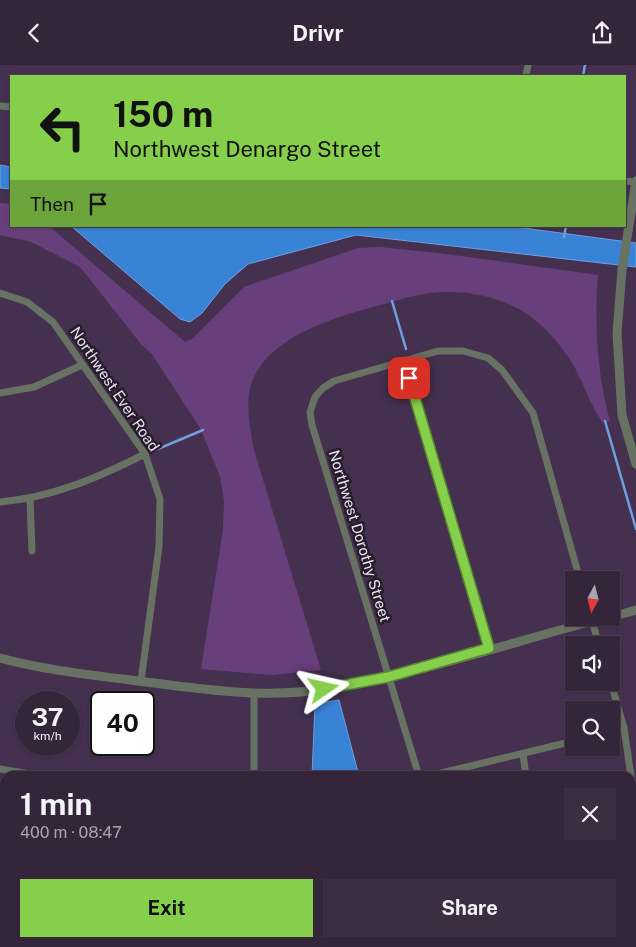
<!DOCTYPE html>
<meta charset="utf-8">
<style>
body{margin:0;font-family:"Public Sans",sans-serif;background:#3c2d42;color:#f1f3f6;height:100vh;display:flex;flex-direction:column;font-size:19px;white-space:nowrap}
*{box-sizing:border-box;margin:0}
p{font-size:16px;color:#a9a5af}
.icon{flex:none;width:28px;height:28px;fill:none;stroke:currentColor;stroke-width:2;stroke-linecap:round;stroke-linejoin:round}
.map{position:relative;flex:1;overflow:hidden}
.side{position:absolute;left:0px;top:706px;width:636px;height:176px;display:flex;flex-direction:column;background:#34253b;border-radius:15px 15px 0 0;box-shadow:0 1px 4px #0004,0 0 0 1px #4e4255}
.side>*{flex:none}
.top-card{position:absolute;left:10px;top:10px;width:616px;height:152px;border-radius:0px;box-shadow:0 1px 4px #0004,0 0 0 1px #4e4255;background:#86cf4b;color:#111;overflow:hidden}
.needle{width:32px;rotate:187deg}
.buttons{position:absolute;left:565px;top:506px;display:grid;gap:10px}
.buttons a{display:grid;place-items:center;width:55px;height:55px;border-radius:0px;background:#34253b;box-shadow:0 1px 4px #0004,0 0 0 1px #4e4255;font-size:25px}
.speed{position:absolute;left:15px;top:626px;display:flex;gap:10px;font-size:25px;font-weight:700;text-align:center}
.speed>*{display:grid;place-content:center;width:65px;height:65px;border-radius:50%;background:#34253b;box-shadow:0 1px 4px #0004,0 0 0 1px #4e4255;line-height:1}
.speed small{font-size:12px;font-weight:400}
.speed .limit{border:2px solid #111;border-radius:8px;background:#fff;color:#111}
.pin{position:absolute;display:grid;place-items:center;width:42px;height:42px;color:#fff;margin:-21px;border-radius:10px;box-shadow:0 2px 8px #0006}
.me{position:absolute;width:55px;margin:-28px;rotate:79deg;stroke-linejoin:round;filter:drop-shadow(0 0 4px #0008)}
.turn{display:flex;align-items:center;gap:18px;height:105px;padding:0 20px;font-size:22px}
.turn .icon{width:65px;height:65px;stroke-width:2.5}
.turn b{display:block;font-size:35px;line-height:42px}
.then{display:flex;align-items:center;height:48px;padding:0 20px;background:#0003;gap:10px;font-size:19px}
.round{display:grid;place-items:center;flex:none;width:52px;height:52px;border-radius:0px;background:#3c2d42}
.summary{display:flex;align-items:center;justify-content:space-between;height:85px;padding:0 20px}
h1{font-size:30px;font-weight:700;line-height:38px}
.primary-button{display:flex;gap:10px;margin-top:auto;padding:10px 20px}
.primary-button a{flex:1;height:58px;border-radius:0px;background:#86cf4b;color:#111;font-size:20px;font-weight:700;line-height:58px;text-align:center}
.primary-button a+a{background:#3c2d42;color:#f1f3f6}
header{display:flex;justify-content:space-between;align-items:center;height:65px;padding:0 20px;background:#34253b;font-size:22px;font-weight:700}
.map>svg:first-child{display:block}
.green{fill:#67407b}
.water{fill:#3983d7;stroke:#6f9fdf}
.lines{fill:none;stroke-linecap:round;stroke-linejoin:round}
.stream{stroke:#6f9fdf;stroke-width:2.5}
.minor{stroke:#687262;stroke-width:7}
.tertiary{stroke:#687262;stroke-width:9}
.route-casing{stroke:#578731;stroke-width:12}
.route{stroke:#86cf4b;stroke-width:9}
.labels{text-anchor:middle;dominant-baseline:central;stroke-width:5;stroke-linejoin:round;paint-order:stroke}
.street-label{font-size:15px;fill:#ecdff2;stroke:#261d2b}
</style>
<header><svg class="icon" aria-label="back" viewBox="0 0 24 24"><path d="M15 5l-7 7 7 7"/></svg>Drivr<svg class="icon" aria-label="share" viewBox="0 0 24 24"><path d="M12 15V3M7 8l5-5 5 5M5 13v7h14v-7"/></svg></header>
<div class="map">
<svg width="636" height="882" viewBox="0 0 636 882">
<rect width="100%" height="100%" fill="#45314f"/>
<path class="green" d="M0,138L11,139V161H49L185,277L192,274L244,222L358,183L380,182L446,189L598,210C594,259 597,309 610,356L603,358C590,340 584,319 574,301C560,278 542,257 519,244C498,233 474,227 450,227C427,226 405,233 384,239C341,251 277,267 255,310C243,333 250,361 254,385L321,605L272,610L201,604L223,465L224,436L220,411L200,363L152,289L141,279L80,202L31,177L0,170Z"/>
<g class="water">
<polygon points="0,100 11,102 11,124 0,123"/>
<polygon points="71,161 508,161 636,178 636,202 356,170 248,199 225,219 202,248 190,257 180,254"/>
<polygon points="339,635 359,711 312,711 315,639"/>
<polygon points="311,878 355,878 354,882 312,882"/>
</g>
<g class="lines">
<g class="stream">
<polyline points="583,11 585,0"/>
<polyline points="564,172 566,161"/>
<polyline points="392,236 406,284"/>
<polyline points="605,356 636,464"/>
<polyline points="153,386 203,365"/>
</g>
<g class="minor">
<polyline points="526,11 528,0"/>
<polyline points="0,41 11,42"/>
<polyline points="625,116 636,117"/>
<polyline points="0,228 27,237 53,257 145,389 160,434 159,482 141,616"/>
<polyline points="404,295 489,583"/>
<polyline points="0,328 34,322 82,300"/>
<polyline points="30,434 32,486"/>
<path d="M0,437C54,432 97,413 145,389"/>
<polyline points="591,552 599,580"/>
<polyline points="611,618 624,663 631,711"/>
<polyline points="611,667 624,663"/>
<polyline points="523,689 526,711"/>
<polyline points="0,704 42,711"/>
<polyline points="254,711 254,629"/>
<polyline points="419,711 312,360 310,347 315,332 323,323 334,316 438,286 463,286 488,293 502,305 533,348 580,515"/>
<polyline points="429,711 574,676"/>
<polyline points="631,715 634,734 631,830"/>
<polyline points="0,817 5,818"/>
<polyline points="253,878 254,882"/>
<polyline points="413,882 413,878"/>
<polyline points="519,882 520,878"/>
<polyline points="626,882 626,878"/>
</g>
<g class="tertiary">
<polyline points="636,116 622,205 617,268 622,350 636,399"/>
<polyline points="611,552 636,545"/>
<path d="M0,593C45,605 91,610 138,616C200,624 263,634 326,624C419,609 515,576 608,552"/>
</g>
</g>
<g class="lines">
<defs>
<polyline id="route" points="324,624 388,612 489,583 409,313"/>
</defs>
<use href="#route" class="route-casing"/>
<use href="#route" class="route"/>
</g>
<g class="labels">
<g class="street-label">
<text transform="translate(115 324) rotate(56)">Northwest Ever Road</text>
<text transform="translate(360 471) rotate(73)">Northwest Dorothy Street</text>
</g>
</g>
</svg>
<div class="buttons">
<a><svg class="needle" viewBox="-14 -14 28 28"><path d="M0-13l5 13h-10z" fill="#e53935"/><path d="M0 13l5-13h-10z" fill="#a9a5af"/></svg></a>
<a><svg class="icon" aria-label="sound" viewBox="0 0 24 24"><path d="M4 9h4l5-4v14l-5-4H4zM17 9q2 3 0 6"/></svg></a>
<a><svg class="icon" aria-label="search" viewBox="0 0 24 24"><circle cx="10" cy="10" r="6"/><path d="M15 15l6 6"/></svg></a>
</div>
<div class="speed"><div>37<small>km/h</small></div><div class="limit">40</div></div>
<div class="pin" style="left:409px;top:313px;background:#d93025"><svg class="icon" aria-label="arrive" viewBox="0 0 24 24"><path d="M6 21V4h12l-3 4 3 4H6"/></svg></div>
<svg class="me" style="left:324px;top:624px" viewBox="-20 -20 40 40"><path d="M0-17L14 15 0 8-14 15z" fill="#86cf4b" stroke="#fff" stroke-width="4"/></svg>
<div class="top-card">
<div class="turn"><svg class="icon" aria-label="left" viewBox="0 0 24 24"><path d="M17 20v-9H6M10 6l-5 5 5 5"/></svg><div><b>150 m</b>Northwest Denargo Street</div></div>
<div class="then">Then<svg class="icon" aria-label="arrive" viewBox="0 0 24 24"><path d="M6 21V4h12l-3 4 3 4H6"/></svg></div>
</div>
<section class="side">
<div class="summary"><div><h1>1 min</h1><p>400 m · 08:47</p></div><a class="round"><svg class="icon" aria-label="close" viewBox="0 0 24 24"><path d="M6 6l12 12M18 6L6 18"/></svg></a></div>
<div class="primary-button"><a>Exit</a><a>Share</a></div>
</section>
</div>
